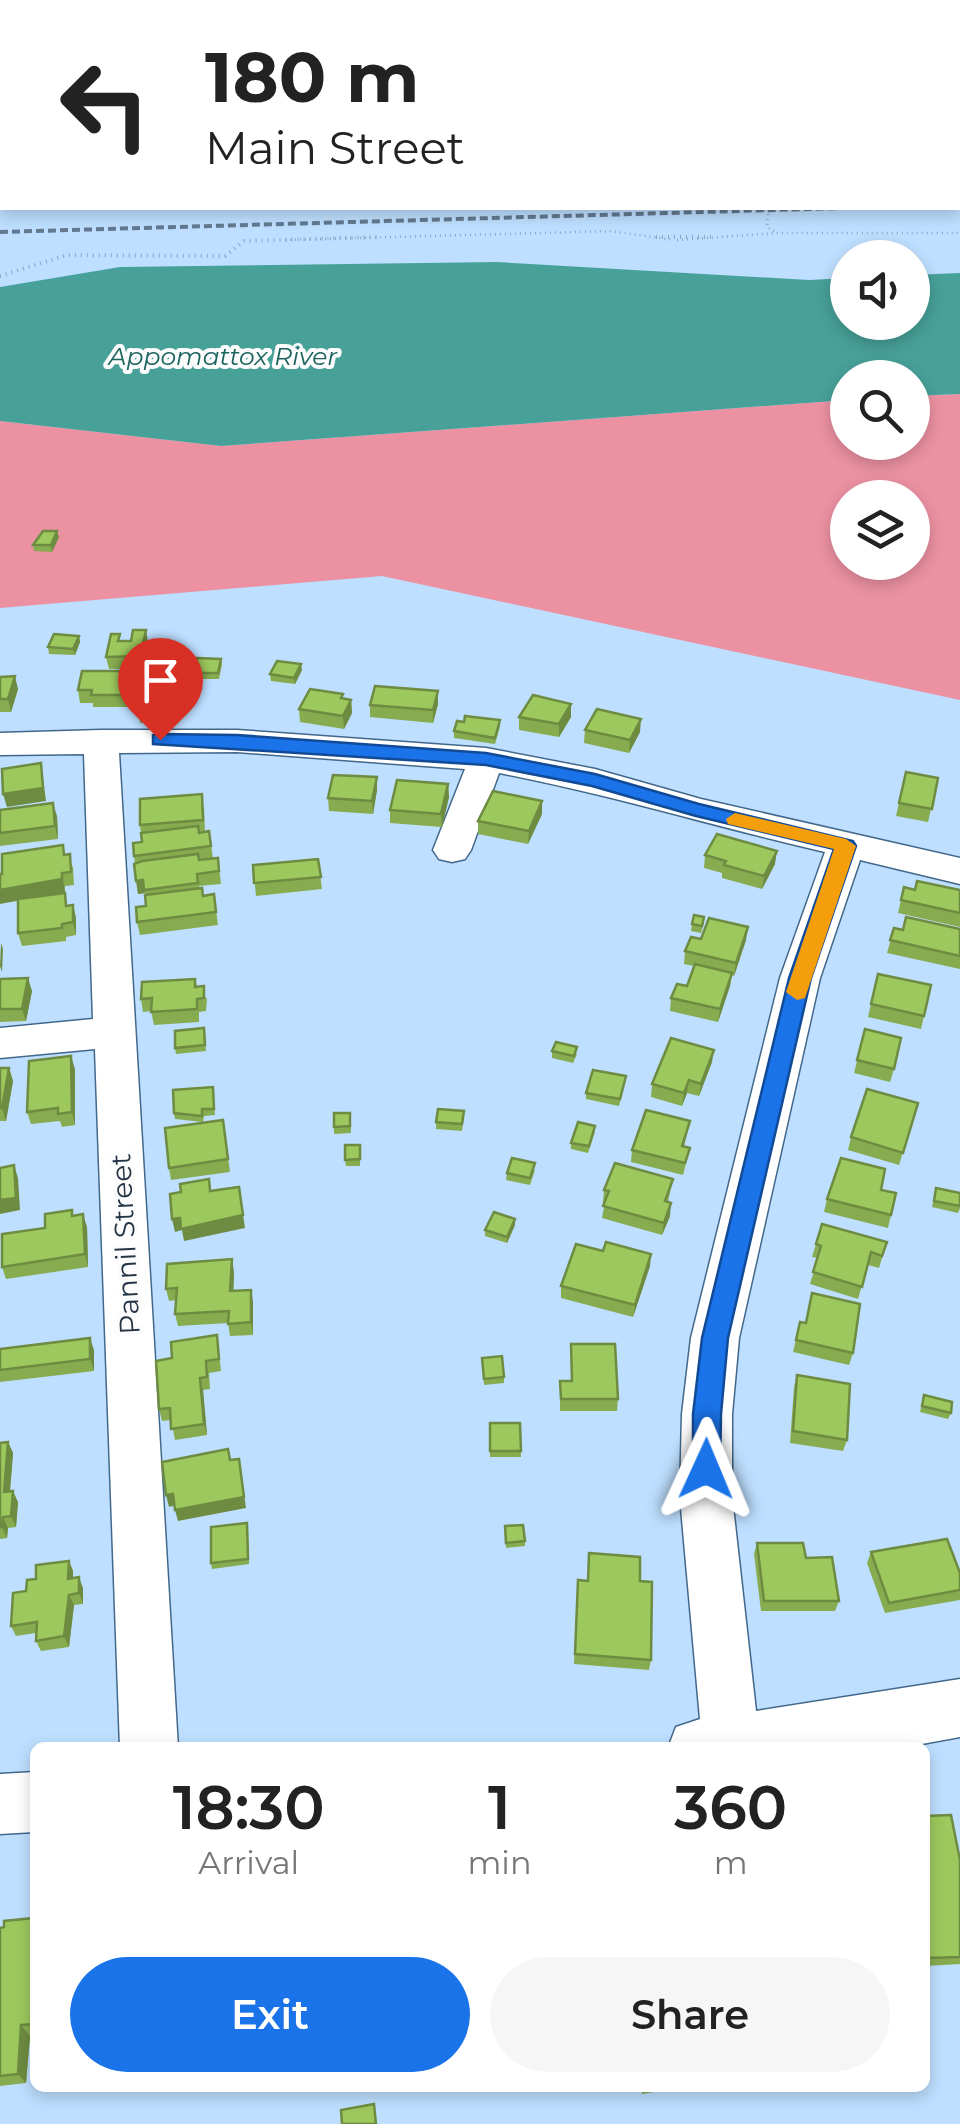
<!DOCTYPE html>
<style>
body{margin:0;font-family:Montserrat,sans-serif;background:#f6f6f6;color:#222;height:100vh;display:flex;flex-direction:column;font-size:38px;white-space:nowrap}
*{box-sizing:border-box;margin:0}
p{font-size:32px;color:#767676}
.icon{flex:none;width:55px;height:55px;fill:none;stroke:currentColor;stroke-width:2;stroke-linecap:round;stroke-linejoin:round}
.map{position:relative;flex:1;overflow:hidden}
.drawer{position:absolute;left:30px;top:1742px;width:900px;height:350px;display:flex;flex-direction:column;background:#fff;border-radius:15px;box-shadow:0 5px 15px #0003}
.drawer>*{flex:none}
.guide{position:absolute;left:0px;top:0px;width:960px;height:210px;box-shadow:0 5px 15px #0003;background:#fff;color:#222;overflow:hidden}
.buttons{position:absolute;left:830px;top:240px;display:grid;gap:20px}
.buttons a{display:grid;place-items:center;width:100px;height:100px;border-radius:50%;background:#fff;box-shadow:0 5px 15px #0003;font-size:50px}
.pin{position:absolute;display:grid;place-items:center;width:85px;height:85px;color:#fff;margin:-102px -42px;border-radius:50% 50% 50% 0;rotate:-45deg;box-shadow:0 0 10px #0007}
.pin .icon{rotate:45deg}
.me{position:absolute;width:110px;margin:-55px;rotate:1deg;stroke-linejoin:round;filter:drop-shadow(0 0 8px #0008)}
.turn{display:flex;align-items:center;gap:35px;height:210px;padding:0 40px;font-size:45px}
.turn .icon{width:130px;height:130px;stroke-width:2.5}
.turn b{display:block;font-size:70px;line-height:85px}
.eta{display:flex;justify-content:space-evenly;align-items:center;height:170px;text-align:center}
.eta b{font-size:60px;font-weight:600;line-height:70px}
.action{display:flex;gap:20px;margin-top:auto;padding:20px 40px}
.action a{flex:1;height:115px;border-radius:60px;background:#1a73e8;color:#fff;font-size:40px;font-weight:600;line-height:115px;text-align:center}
.action a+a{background:#f6f6f6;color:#222}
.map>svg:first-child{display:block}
.green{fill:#ec91a2;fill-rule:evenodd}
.water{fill:#47a199}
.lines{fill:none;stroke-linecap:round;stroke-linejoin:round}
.minor-casing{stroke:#42688a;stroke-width:3}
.path-far1{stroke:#8ba6c1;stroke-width:2.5;stroke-dasharray:1 4;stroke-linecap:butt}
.path{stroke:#8ba6c1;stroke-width:4;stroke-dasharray:1 5;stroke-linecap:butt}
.minor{fill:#fff;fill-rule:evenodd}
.rail{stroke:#627990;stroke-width:4;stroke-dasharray:8 4;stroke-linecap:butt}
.wall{fill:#87ac50}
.shaded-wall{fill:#6e8c41}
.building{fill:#9dc85d;stroke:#6e8c41;stroke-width:2.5}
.route{fill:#1a73e8;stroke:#114b97;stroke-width:2.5}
.slow{fill:#f59e0b}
.labels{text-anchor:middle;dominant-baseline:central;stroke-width:8;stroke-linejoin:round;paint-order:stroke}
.far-water-label{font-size:25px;font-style:italic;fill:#1b635e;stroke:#fcfcfc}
.street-label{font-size:28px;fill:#253545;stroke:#fcfcfc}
</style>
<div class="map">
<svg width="960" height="2124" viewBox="0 0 960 2124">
<rect width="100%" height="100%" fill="#bedfff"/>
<path class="green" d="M960,394V700L382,576L0,608V421L221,446L847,400L848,442H912L913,396ZM848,498H912V562H848Z"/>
<polygon class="water" points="497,262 809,280 847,278 848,322 912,322 913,275 960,273 960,394 913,396 912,378 848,378 847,400 221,446 0,421 0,287 120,267"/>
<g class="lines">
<defs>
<g id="minor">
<polygon points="611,0 629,0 630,2 612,2"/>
<rect x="958" y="36" width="2" height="12"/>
<path d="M101,730H237L486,748L595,769L701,799L960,858V884L860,860L820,978L739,1338L732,1414V1497L756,1711L960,1679V1737L900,1748H668L676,1727L700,1719L680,1497L682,1414L691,1338L780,978L825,852C716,827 609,794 499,773L471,850L465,859L452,862L439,859L433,850L465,769L237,752L119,753L178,1748H120L95,1049L0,1058V1028L93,1019L84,754L0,755V733Z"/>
<polygon points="35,1772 35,1832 0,1834 0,1774"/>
</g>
</defs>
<use href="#minor" class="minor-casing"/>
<g class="path-far1">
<polyline points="760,208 768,214 767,227 774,231"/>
<polyline points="285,240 611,231 674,240"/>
<polyline points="677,240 777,233 960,233"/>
</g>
<g class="path">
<polyline points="656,237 713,237"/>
<polyline points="0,276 67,255 225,256 244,241 377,237"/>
</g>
<use href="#minor" class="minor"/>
<polyline class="rail" points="0,232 844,208"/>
</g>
<g class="wall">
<rect x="417" y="0" width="30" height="2"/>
<polygon points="732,0 751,0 750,2 733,2"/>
<polygon points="820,0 845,0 844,2 822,2"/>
<polygon points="848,0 872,0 872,2 849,2"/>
<polygon points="891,0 923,0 922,2 955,0 954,2 905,2"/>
<rect x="958" y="92" width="2" height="46"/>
<polygon points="59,537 52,552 34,551 33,545"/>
<polygon points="79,636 80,642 75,655 49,654 48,647"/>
<polygon points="121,641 148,642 142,669 109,669 106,657"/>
<polygon points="221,659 222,665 219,679 196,679 195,673"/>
<polygon points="302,670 295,684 271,681 270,674"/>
<polygon points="0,677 18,689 11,712 0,712"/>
<polygon points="175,680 177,693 173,722 140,723 138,710"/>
<polygon points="126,684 129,697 127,707 93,707 93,703 80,703 78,690"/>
<polygon points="438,691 438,704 433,723 370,717 370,705"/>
<polygon points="343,699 351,700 352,713 344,729 300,722 299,709"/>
<polygon points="519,717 571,717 559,737 519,730"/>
<polygon points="500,720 500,727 495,744 454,738 454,731 464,722"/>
<polygon points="585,730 640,732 629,753 584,743"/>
<polygon points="906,772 938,778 928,822 896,816"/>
<polygon points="448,784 449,797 442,827 390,823 390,810"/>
<polygon points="377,790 373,814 329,811 328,798"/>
<polygon points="204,807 205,832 209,831 213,858 218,858 221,884 199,886 199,888 203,896 214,894 218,925 140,935 137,922 146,906 145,893 138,894 134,856 142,842 140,825"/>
<polygon points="0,810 57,816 58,839 0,846"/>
<polygon points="542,814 528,844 478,834 478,821"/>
<polygon points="65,855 73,867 74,885 65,886 65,892 47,895 68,906 73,905 76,918 76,935 66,937 66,941 22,946 18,933 18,901"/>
<polygon points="705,855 775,864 762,889 722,878 722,873 704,868"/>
<polygon points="318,859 322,889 256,896 253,865"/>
<polygon points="904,887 915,890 960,890 960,927 898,913"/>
<polygon points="704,923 701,933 691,931 692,924"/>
<polygon points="894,928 903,930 960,929 960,969 887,953"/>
<polygon points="701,939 746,940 734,976 732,975 730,986 718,1022 670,1011 671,998 687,986 694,966 684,964 685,951"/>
<polygon points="878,974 924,1016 921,1029 868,1017"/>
<polygon points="0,979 32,991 26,1021 0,1022"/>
<polygon points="195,979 197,987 207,999 206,1011 199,1012 199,1022 154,1025 151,1011 143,1012 141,999"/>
<polygon points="865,1029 894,1069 890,1082 854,1073"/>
<polygon points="205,1034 206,1051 176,1054 175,1048"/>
<polygon points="552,1051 577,1054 573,1063 552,1058"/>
<polygon points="712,1062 699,1096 687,1093 682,1106 651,1097 652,1084"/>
<polygon points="0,1068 9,1068 13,1081 6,1121 0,1121"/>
<polygon points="75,1069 75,1125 62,1127 60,1121 31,1124 27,1112"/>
<polygon points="626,1076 619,1106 586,1099 586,1093"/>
<polygon points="213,1087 215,1115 204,1116 203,1122 175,1119 174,1113"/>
<polygon points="918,1103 899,1165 848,1150 851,1137"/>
<polygon points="464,1117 462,1131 436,1129 436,1122"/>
<polygon points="351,1119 351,1133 334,1134 334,1127"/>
<polygon points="690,1121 684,1147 690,1148 683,1175 631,1162 632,1150"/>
<polygon points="595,1132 588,1153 571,1149 571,1143"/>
<polygon points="225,1133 230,1172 171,1180 169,1168"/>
<polygon points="360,1145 360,1166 346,1166 345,1160"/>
<polygon points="535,1170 530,1185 506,1180 507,1173"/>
<polygon points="673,1179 668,1202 670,1216 662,1235 602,1218 605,1202 603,1202 604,1190"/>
<polygon points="936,1188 960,1193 960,1208 958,1213 932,1207"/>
<polygon points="881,1190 891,1215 888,1228 824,1212 827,1199"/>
<polygon points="72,1210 73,1216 87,1227 88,1267 6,1279 2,1267"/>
<polygon points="515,1219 515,1225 507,1243 485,1236 485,1230"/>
<polygon points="887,1242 879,1268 868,1265 858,1299 810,1284 818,1258 812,1257 816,1244"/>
<polygon points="650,1266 633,1317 561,1298 561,1286"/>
<polygon points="234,1272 233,1291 253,1302 253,1335 230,1336 228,1323 178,1326 175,1314 176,1300 169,1301 166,1289"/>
<polygon points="800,1322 853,1353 849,1365 793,1352"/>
<polygon points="217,1335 221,1371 209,1373 210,1389 203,1390 207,1435 175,1440 171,1420 162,1421 159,1409 172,1358"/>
<polygon points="571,1344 618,1399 617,1411 560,1411 560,1381 571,1381"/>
<polygon points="0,1349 94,1350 94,1371 0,1382"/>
<polygon points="482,1358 504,1377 504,1383 484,1385"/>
<polygon points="797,1375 847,1440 843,1451 790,1443 794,1387"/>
<polygon points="924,1395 951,1413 948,1419 920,1412"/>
<polygon points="490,1423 520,1423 521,1457 490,1457"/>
<polygon points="8,1442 13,1453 10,1491 18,1502 16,1527 8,1528 7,1538 0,1539 0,1443"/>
<polygon points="505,1526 525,1541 525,1546 506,1548"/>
<polygon points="248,1528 249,1564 212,1569 211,1563"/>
<polygon points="757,1543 839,1601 835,1611 761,1611 754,1554"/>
<polygon points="871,1552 960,1573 960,1600 885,1613 867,1563"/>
<polygon points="69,1561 73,1571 73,1578 83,1588 83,1604 74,1605 69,1647 41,1651 36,1641 36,1633 16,1636 11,1626 26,1591 36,1579"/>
<polygon points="588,1581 640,1581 651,1660 649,1670 574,1664 577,1591"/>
<polygon points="925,1816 960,1860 960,1964 925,1966"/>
<polygon points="35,1918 35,2035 30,2036 26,2083 0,2086 0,1928"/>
<polygon points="641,2088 661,2088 660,2091 642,2094"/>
</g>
<g class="shaded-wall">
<polygon points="57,531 59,537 52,552 51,545"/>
<polygon points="146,630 148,642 142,669 140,656"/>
<polygon points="79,636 80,642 75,655 73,649"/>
<polygon points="301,664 302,670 295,684 294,678"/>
<polygon points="15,676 18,689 11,712 8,699"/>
<polygon points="175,680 177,693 173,722 171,709"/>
<polygon points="127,684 129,697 127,707 124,695"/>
<polygon points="438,691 438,704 433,723 433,710"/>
<polygon points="351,700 352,713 344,729 343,716"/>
<polygon points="571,704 571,717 559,737 559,724"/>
<polygon points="641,719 640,732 629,753 630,740"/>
<polygon points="41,763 46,801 7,807 3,794"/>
<polygon points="377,777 377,790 373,814 372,801"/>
<polygon points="448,784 449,797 442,827 441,814"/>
<polygon points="542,801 542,814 528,844 529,831"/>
<polygon points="53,803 57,816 58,839 55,826"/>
<polygon points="777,851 775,864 762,889 764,876"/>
<polygon points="62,873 65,892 0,904 0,890"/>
<polygon points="143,880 145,893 138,894 136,881"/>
<polygon points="73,905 76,918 76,935 73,922"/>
<polygon points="748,927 746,940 734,976 736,963"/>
<polygon points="1,943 3,949 2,972 0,966"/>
<polygon points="732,973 730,986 718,1022 720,1009"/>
<polygon points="28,978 32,991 26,1021 22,1009"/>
<polygon points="714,1050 712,1062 699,1096 701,1084"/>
<polygon points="71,1056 75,1069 75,1125 72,1112"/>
<polygon points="9,1068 13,1081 6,1121 2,1108"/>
<polygon points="689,1080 687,1093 682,1106 684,1093"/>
<polygon points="14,1165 18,1178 20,1210 0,1214 0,1200"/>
<polygon points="239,1187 245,1228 184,1241 182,1230 175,1232 172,1219"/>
<polygon points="671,1203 670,1216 662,1235 664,1223"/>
<polygon points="83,1214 87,1227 88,1267 85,1254"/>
<polygon points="515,1219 515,1225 507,1243 507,1237"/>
<polygon points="651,1254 650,1266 633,1317 635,1305"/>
<polygon points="232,1259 234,1272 233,1303 230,1291"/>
<polygon points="251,1290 253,1302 253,1335 251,1322"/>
<polygon points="90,1338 94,1350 94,1371 90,1359"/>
<polygon points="200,1378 203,1390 207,1435 204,1424"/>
<polygon points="8,1442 13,1453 9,1503 4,1492"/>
<polygon points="239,1459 246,1508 178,1521 175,1510"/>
<polygon points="13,1491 18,1502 16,1527 11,1516"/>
<polygon points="173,1494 176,1505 169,1507 166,1495"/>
<polygon points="3,1517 8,1528 7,1538 2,1527"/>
<polygon points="69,1561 73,1571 73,1590 68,1579"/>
<polygon points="79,1577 83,1588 83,1604 79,1593"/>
<polygon points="69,1595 74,1605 69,1647 64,1636"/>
<polygon points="21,2025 30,2036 26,2083 18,2074"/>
</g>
<g class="building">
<polygon points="125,0 124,2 104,2 105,1"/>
<polygon points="322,0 339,0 338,2 322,2"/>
<polygon points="350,0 363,0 363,2 349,2"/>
<rect x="379" y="0" width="18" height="2"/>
<polygon points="401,0 415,0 416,2 401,2"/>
<polygon points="451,0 478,0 478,1 451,2"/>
<polygon points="481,0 497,0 497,2 482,2"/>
<polygon points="521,0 534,0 535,2 521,2"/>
<polygon points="546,0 564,0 565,2 547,2"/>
<polygon points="644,0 681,0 682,2 645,2"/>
<rect x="958" y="9" width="2" height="13"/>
<rect x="958" y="92" width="2" height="31"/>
<polygon points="43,531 57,531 51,545 33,545"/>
<polygon points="133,630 146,630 140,656 106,657 111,634 120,634 118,641 131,641"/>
<polygon points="54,634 79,636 73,649 48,647"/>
<polygon points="197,658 221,659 218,673 195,673"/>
<polygon points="277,661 301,664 294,678 270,674"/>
<polygon points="82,671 123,671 121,684 127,684 124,695 91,695 92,690 78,690"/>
<polygon points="15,676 8,699 0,699 0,677"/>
<polygon points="175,680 171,709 138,710 143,681"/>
<polygon points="375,686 438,691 433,710 370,705"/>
<polygon points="310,689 343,694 341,698 351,700 343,716 299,709"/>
<polygon points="533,695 571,704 559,724 519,717"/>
<polygon points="597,709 641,719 630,740 585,730"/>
<polygon points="465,716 500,720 495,738 454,731 457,721 464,722"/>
<polygon points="41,763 43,788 3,794 2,769"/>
<polygon points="906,772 938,778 932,809 899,803"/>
<polygon points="333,775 377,777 372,801 328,798"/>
<polygon points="397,780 448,784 441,814 390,810"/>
<polygon points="493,791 542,801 529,831 478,821"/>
<polygon points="202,794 203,820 140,825 140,799"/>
<polygon points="53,803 55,826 0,833 0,810"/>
<polygon points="198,826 199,833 209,831 211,846 134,856 133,843 142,842 141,833"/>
<polygon points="717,834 777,851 764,876 724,865 726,861 705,855"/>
<polygon points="63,845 64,855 70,854 71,872 62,873 62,879 0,890 0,874 2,874 2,854"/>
<polygon points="198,854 199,860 218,858 219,871 197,874 198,883 144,890 143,880 136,881 134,864 142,861"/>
<polygon points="318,859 321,877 254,883 253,865"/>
<polygon points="917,881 960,890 960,913 901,900 904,887 915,890"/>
<polygon points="202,888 203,896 214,894 216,912 137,922 136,907 146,906 145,895"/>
<polygon points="65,893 66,906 73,905 73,922 62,924 62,928 18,933 18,899"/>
<polygon points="694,915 704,917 702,926 692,924"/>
<polygon points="906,917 960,929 960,956 890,940 894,928 903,930"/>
<polygon points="709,918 748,927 736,963 685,951 691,937 701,939"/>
<polygon points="695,964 732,973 720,1009 671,998 677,984 687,986"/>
<polygon points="878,974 931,985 924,1016 871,1004"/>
<polygon points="28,978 22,1009 0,1009 0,979"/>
<polygon points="195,979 195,987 204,986 204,998 197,999 197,1009 151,1012 152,998 141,999 142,982"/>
<polygon points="204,1028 205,1045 175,1048 175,1031"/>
<polygon points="865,1029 901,1038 894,1069 857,1060"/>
<polygon points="671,1038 714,1050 701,1084 689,1080 684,1093 652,1084"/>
<polygon points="556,1042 577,1047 574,1056 552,1051"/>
<polygon points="71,1056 72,1112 58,1114 58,1108 27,1112 29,1061"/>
<polygon points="0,1068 9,1068 2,1108 0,1108"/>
<polygon points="593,1070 626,1076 620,1099 586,1093"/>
<polygon points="213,1087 214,1109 202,1109 202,1116 174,1113 173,1090"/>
<polygon points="867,1089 918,1103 903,1153 851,1137"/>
<polygon points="438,1109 464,1111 462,1124 436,1122"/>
<polygon points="646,1110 690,1121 682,1146 690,1148 685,1163 632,1150"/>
<polygon points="334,1113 350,1113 350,1126 334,1127"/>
<polygon points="223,1120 228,1159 169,1168 165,1128"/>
<polygon points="578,1122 595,1126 589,1146 571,1143"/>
<polygon points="345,1145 360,1145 360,1159 345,1160"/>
<polygon points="512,1158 535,1163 530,1178 507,1173"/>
<polygon points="841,1158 885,1169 881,1190 896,1193 891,1215 827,1199"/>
<polygon points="615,1163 673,1179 665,1201 671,1203 664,1223 603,1206 609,1191 604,1190"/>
<polygon points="14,1165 16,1198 0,1200 0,1168"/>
<polygon points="209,1179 210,1191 239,1187 243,1215 181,1229 180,1218 172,1219 170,1194 181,1192 180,1184"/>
<polygon points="936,1188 960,1193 960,1206 934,1201"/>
<polygon points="72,1210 72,1216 83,1214 85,1254 2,1267 2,1234 45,1228 45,1214"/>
<polygon points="494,1212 515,1219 507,1237 485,1230"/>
<polygon points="822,1224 887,1242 882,1256 871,1252 862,1287 813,1272 821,1246 816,1244"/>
<polygon points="606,1242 651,1254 635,1305 561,1286 576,1244 603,1251"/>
<polygon points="232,1259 230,1291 251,1290 251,1322 228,1324 229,1311 175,1314 177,1288 166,1289 167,1264"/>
<polygon points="812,1293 860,1304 853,1353 796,1340 800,1322 806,1323"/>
<polygon points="217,1335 219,1359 206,1361 207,1377 200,1378 204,1424 171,1429 170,1408 159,1409 156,1361 172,1358 171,1342"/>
<polygon points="90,1338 90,1359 0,1370 0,1349"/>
<polygon points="571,1344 615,1344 618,1399 561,1399 560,1381 572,1381"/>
<polygon points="502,1356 504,1377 484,1379 482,1358"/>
<polygon points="797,1375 850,1384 847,1440 793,1431"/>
<polygon points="924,1395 952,1402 951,1413 922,1406"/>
<polygon points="490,1423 520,1423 521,1451 490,1451"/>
<polygon points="8,1442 4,1492 13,1491 11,1516 3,1517 2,1527 0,1527 0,1443"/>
<polygon points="228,1449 230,1460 239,1459 244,1497 175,1510 173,1494 166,1495 162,1462"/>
<polygon points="247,1523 248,1559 211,1563 211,1527"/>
<polygon points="523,1525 525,1541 506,1543 505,1526"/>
<polygon points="947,1539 960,1573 960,1590 889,1603 871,1552"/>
<polygon points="757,1543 803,1543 806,1558 832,1557 839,1601 764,1601"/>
<polygon points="589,1553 640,1557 640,1581 652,1582 651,1660 575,1654 578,1580 588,1581"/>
<polygon points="69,1561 68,1579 79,1577 79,1593 69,1595 64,1636 36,1641 37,1622 11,1626 13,1593 26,1591 27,1580 36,1579 36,1565"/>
<polygon points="951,1815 960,1860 960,1957 926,1958 925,1950 925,1816"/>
<polygon points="35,1918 35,2024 21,2025 18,2074 0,2076 0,1928 4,1927 4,1921"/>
<polygon points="374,2104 376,2124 342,2124 341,2110"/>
</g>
<polygon class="route" points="160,734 237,735 486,753 595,774 699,804 853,841 856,846 811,978 728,1338 721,1414 720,1469 716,1478 706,1482 697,1478 693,1469 693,1414 702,1338 789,978 834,849 696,816 592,786 486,765 153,744 153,735"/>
<polygon class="slow" points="735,813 846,839 856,846 805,998 797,1000 786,992 834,849 728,824 726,819"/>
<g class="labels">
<g class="far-water-label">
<text x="223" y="356">Appomattox River</text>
</g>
<g class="street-label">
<text transform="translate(125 1244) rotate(-93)">Pannil Street</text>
</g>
</g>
</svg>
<div class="buttons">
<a><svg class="icon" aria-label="sound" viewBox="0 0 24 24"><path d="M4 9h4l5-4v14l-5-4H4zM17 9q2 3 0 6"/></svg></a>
<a><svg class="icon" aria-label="search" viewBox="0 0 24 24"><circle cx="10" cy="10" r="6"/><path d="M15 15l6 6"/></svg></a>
<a><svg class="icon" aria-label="layers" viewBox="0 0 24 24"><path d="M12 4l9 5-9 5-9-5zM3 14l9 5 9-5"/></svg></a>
</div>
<div class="pin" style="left:160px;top:740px;background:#d93025"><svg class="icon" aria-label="arrive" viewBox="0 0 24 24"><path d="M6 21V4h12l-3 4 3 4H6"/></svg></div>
<svg class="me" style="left:706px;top:1469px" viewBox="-20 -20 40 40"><path d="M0-17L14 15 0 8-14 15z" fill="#1a73e8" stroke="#fff" stroke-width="4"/></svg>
<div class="guide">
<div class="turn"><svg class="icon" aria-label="left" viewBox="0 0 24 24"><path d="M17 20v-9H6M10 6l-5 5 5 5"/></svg><div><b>180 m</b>Main Street</div></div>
</div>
<section class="drawer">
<div class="eta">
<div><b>18:30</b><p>Arrival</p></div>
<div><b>1</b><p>min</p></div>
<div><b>360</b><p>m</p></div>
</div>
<div class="action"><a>Exit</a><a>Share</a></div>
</section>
</div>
